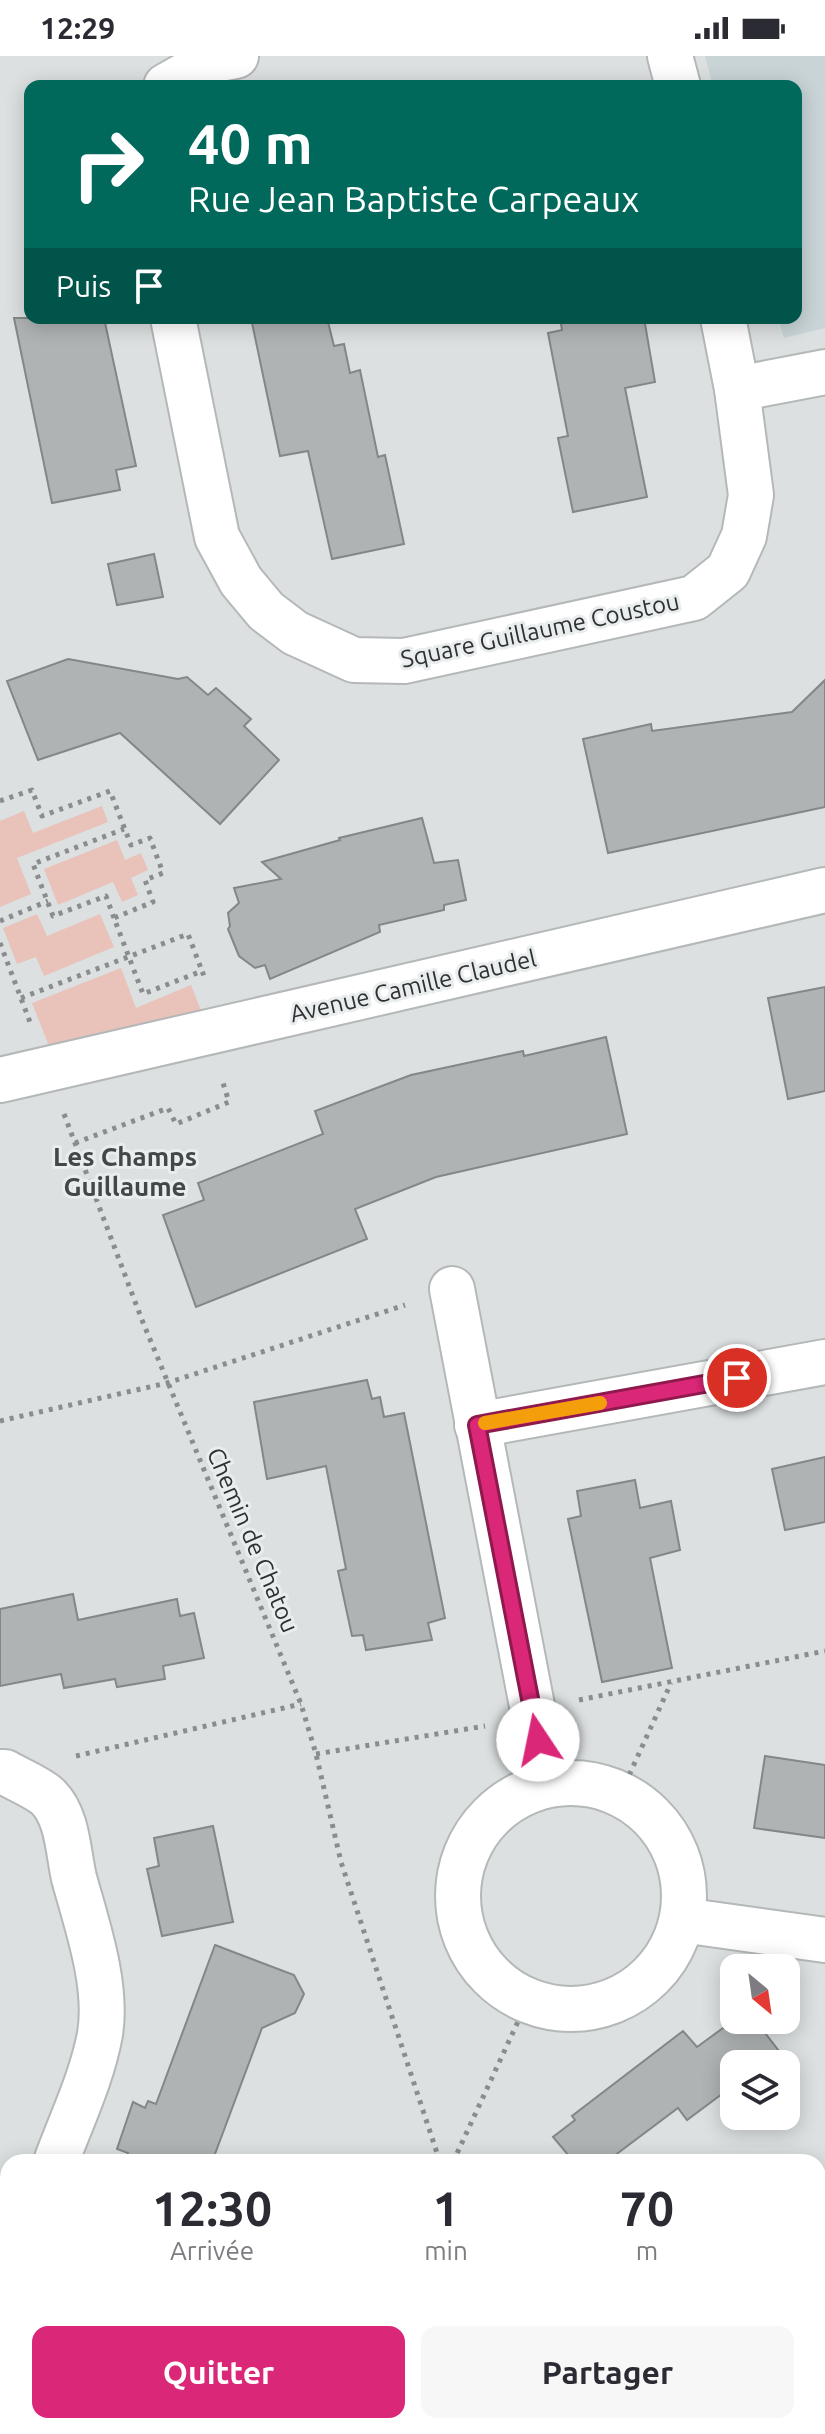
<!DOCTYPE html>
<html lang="fr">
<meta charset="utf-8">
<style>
body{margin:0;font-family:Ubuntu,sans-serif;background:#f7f7f7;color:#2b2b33;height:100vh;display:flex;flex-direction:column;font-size:30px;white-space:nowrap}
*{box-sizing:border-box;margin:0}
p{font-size:26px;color:#7c7c81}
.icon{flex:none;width:44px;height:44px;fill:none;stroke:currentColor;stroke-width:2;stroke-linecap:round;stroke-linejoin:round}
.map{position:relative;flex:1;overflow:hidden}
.side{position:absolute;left:0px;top:2098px;width:826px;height:280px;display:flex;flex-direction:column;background:#fff;border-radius:24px 24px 0 0;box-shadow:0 4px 20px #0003}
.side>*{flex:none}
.banner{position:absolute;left:24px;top:24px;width:778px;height:244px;border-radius:16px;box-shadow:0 4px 20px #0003;background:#00695c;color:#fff;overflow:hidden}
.needle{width:52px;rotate:151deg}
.controls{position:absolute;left:720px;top:1898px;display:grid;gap:16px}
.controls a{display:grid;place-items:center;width:80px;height:80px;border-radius:16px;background:#fff;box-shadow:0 4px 20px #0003;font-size:40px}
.pin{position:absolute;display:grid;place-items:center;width:68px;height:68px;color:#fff;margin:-34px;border:4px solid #fff;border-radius:50%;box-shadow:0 2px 8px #0007}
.me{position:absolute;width:88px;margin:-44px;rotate:349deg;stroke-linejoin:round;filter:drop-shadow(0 0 6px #0008)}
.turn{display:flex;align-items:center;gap:28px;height:168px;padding:0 32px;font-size:36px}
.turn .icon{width:104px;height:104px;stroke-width:2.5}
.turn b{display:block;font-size:56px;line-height:68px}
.then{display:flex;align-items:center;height:76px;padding:0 32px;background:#0003;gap:16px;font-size:30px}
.eta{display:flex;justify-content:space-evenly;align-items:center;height:136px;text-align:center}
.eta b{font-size:48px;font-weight:700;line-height:56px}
.cta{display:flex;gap:16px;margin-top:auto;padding:16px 32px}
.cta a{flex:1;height:92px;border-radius:16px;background:#db2777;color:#fff;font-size:32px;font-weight:700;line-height:92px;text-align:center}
.cta a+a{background:#f7f7f7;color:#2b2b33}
.status{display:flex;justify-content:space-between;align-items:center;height:56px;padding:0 40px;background:#fff;direction:ltr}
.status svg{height:22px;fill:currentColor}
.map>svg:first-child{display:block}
.built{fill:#c8d4d6}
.green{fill:#e9c2ba}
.building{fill:#afb3b3;stroke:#838788;stroke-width:2}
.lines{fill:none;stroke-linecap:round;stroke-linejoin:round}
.street-casing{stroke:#b4b8b8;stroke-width:48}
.path{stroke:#8a8d8e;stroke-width:5;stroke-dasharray:4 6;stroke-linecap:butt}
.street{stroke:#fff;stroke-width:44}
.route-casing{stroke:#8e194d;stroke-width:20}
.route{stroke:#db2777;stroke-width:14}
.slow{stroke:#f59e0b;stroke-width:14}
.labels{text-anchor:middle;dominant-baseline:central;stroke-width:6;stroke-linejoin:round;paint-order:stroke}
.street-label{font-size:24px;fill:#2f3131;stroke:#e9edee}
.neighbourhood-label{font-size:26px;font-weight:bold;fill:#434747;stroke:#e9edee}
</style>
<div class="status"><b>12:29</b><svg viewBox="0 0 49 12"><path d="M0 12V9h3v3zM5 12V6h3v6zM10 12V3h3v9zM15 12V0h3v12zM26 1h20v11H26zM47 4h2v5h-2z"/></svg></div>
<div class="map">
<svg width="825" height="2378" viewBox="0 0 825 2378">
<rect width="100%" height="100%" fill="#dce0e1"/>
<polygon class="built" points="705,0 825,0 825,272 784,282 778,262 796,262 796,30 713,30"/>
<g class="green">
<polygon points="102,750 108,766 17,802 31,838 0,851 0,765 24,755 33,777"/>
<polygon points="117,784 125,804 141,797 148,814 131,822 138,839 122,846 113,826 58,849 44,813"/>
<polygon points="37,858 47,880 100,858 114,891 44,920 36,901 17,908 3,872"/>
<polygon points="121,912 136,952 191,929 202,957 49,990 32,947"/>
</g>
<g class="building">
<polygon points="14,262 104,262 136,410 116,414 120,434 52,447"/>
<polygon points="251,262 327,262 334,290 344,288 350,317 360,314 378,401 385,399 404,488 332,503 308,395 280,400"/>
<polygon points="560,262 644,262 655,326 625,332 647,441 573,456 558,382 568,380 548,277 562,274"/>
<polygon points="154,498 163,541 117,549 108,508"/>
<polygon points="68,603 178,623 187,621 208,639 216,632 251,663 244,670 279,704 220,768 120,677 38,704 7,625"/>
<polygon points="825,624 825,751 608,797 583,683 651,668 652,675 792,656"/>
<polygon points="422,762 434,807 458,804 466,844 444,849 444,854 379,869 380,876 270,923 265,909 255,912 239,900 228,873 230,870 228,857 239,847 234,832 281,823 262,806 340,784 339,782"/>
<polygon points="825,931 825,1035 788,1043 768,942"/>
<polygon points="606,981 627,1078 436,1121 355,1153 367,1183 196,1251 163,1159 204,1144 198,1127 323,1078 315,1055 411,1019 523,995 524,1000"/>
<polygon points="367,1324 372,1343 380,1341 384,1361 404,1357 445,1562 428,1567 432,1584 366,1594 363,1579 352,1580 338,1515 346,1513 326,1410 267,1423 254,1346"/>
<polygon points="825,1401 825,1466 785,1474 772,1413"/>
<polygon points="635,1424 640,1452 671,1445 680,1494 650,1502 672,1612 602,1626 568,1463 581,1460 577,1435"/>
<polygon points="73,1538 78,1564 177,1543 180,1560 194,1557 204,1602 163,1610 165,1623 117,1631 115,1623 64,1632 61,1618 0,1630 0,1553"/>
<polygon points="765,1700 825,1709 825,1782 754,1772"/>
<polygon points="213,1770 233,1866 162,1880 147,1813 159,1810 154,1782"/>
<polygon points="215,1889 294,1919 304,1938 295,1957 262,1972 212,2106 124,2106 128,2097 117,2093 133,2046 145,2052 148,2045 156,2048"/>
<polygon points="734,1964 755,1964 789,2008 734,2008 734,2029 687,2064 678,2052 606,2106 574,2106 553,2081 575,2064 572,2060 683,1975 697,1991"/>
</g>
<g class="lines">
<defs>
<g id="street">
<polyline points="670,0 678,30"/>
<polyline points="166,30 210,5 236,0"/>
<polyline points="173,262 217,481 241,525 266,555 295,577 354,604 404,605 694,542 728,515 744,480 751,439 737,333 723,262"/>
<polyline points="737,333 825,316"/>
<polyline points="0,1024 825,834"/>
<polyline points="452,1233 547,1728"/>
<polyline points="477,1369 825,1306"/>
<path d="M0,1716H5C18,1724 37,1731 48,1741C68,1761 68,1796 74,1822C87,1869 108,1929 100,1978C92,2022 71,2065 56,2106"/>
<circle cx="571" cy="1840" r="113"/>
<polyline points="682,1864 825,1884"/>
<polyline points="0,2156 8,2159"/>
<polyline points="0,2252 8,2231"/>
<polyline points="243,2370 245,2378"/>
</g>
</defs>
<use href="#street" class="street-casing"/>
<g class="path">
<polyline points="0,745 32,734 42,760 110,735 131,789 150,782 163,817 145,824 153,846 114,862 143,938 202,915 206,925"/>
<polyline points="114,862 106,840 53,860 33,808 124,773"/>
<polyline points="0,865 48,845"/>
<polyline points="0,887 30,966"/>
<polyline points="21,942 188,878 202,915"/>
<polyline points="64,1058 142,1264 301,1648 316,1698 341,1806 440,2106"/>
<polyline points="75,1087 168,1052 176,1068 229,1046 223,1027 227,1026"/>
<polyline points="0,1365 167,1327 405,1249"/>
<polyline points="579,1644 825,1595"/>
<polyline points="316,1698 485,1670"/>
<polyline points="76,1700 301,1648"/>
<polyline points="621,1737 671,1627"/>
<polyline points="453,2106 528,1944"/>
<polyline points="506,2370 508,2378"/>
</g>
<use href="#street" class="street"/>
</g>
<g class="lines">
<defs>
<polyline id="route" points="538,1684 477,1369 737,1322"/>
</defs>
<use href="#route" class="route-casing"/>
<use href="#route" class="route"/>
<polyline class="slow" points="485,1367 600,1347"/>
</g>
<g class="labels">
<g class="street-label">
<text transform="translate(540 574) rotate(-12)">Square Guillaume Coustou</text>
<text transform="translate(413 930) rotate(-13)">Avenue Camille Claudel</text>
<text transform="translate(253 1484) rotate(67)">Chemin de Chatou</text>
</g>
<g class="neighbourhood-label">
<text x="125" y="1100">Les Champs<tspan x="125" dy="30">Guillaume</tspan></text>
</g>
</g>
</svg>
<div class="controls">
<a><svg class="needle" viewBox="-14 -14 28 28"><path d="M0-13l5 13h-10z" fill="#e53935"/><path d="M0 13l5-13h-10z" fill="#7c7c81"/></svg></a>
<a><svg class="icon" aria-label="layers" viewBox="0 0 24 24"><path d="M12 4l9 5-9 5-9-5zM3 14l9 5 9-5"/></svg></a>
</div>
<div class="pin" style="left:737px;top:1322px;background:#d93025"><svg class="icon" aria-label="arrive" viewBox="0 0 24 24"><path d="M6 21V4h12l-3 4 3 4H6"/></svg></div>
<svg class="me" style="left:538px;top:1684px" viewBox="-20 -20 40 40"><circle r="19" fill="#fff"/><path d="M0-13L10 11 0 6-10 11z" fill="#db2777"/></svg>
<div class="banner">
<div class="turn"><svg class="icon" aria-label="right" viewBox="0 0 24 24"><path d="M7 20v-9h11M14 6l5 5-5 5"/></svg><div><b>40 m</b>Rue Jean Baptiste Carpeaux</div></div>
<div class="then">Puis<svg class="icon" aria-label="arrive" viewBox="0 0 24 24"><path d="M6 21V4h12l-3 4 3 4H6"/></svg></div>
</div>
<section class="side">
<div class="eta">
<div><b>12:30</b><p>Arrivée</p></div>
<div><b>1</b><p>min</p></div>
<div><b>70</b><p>m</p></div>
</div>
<div class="cta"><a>Quitter</a><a>Partager</a></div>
</section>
</div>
